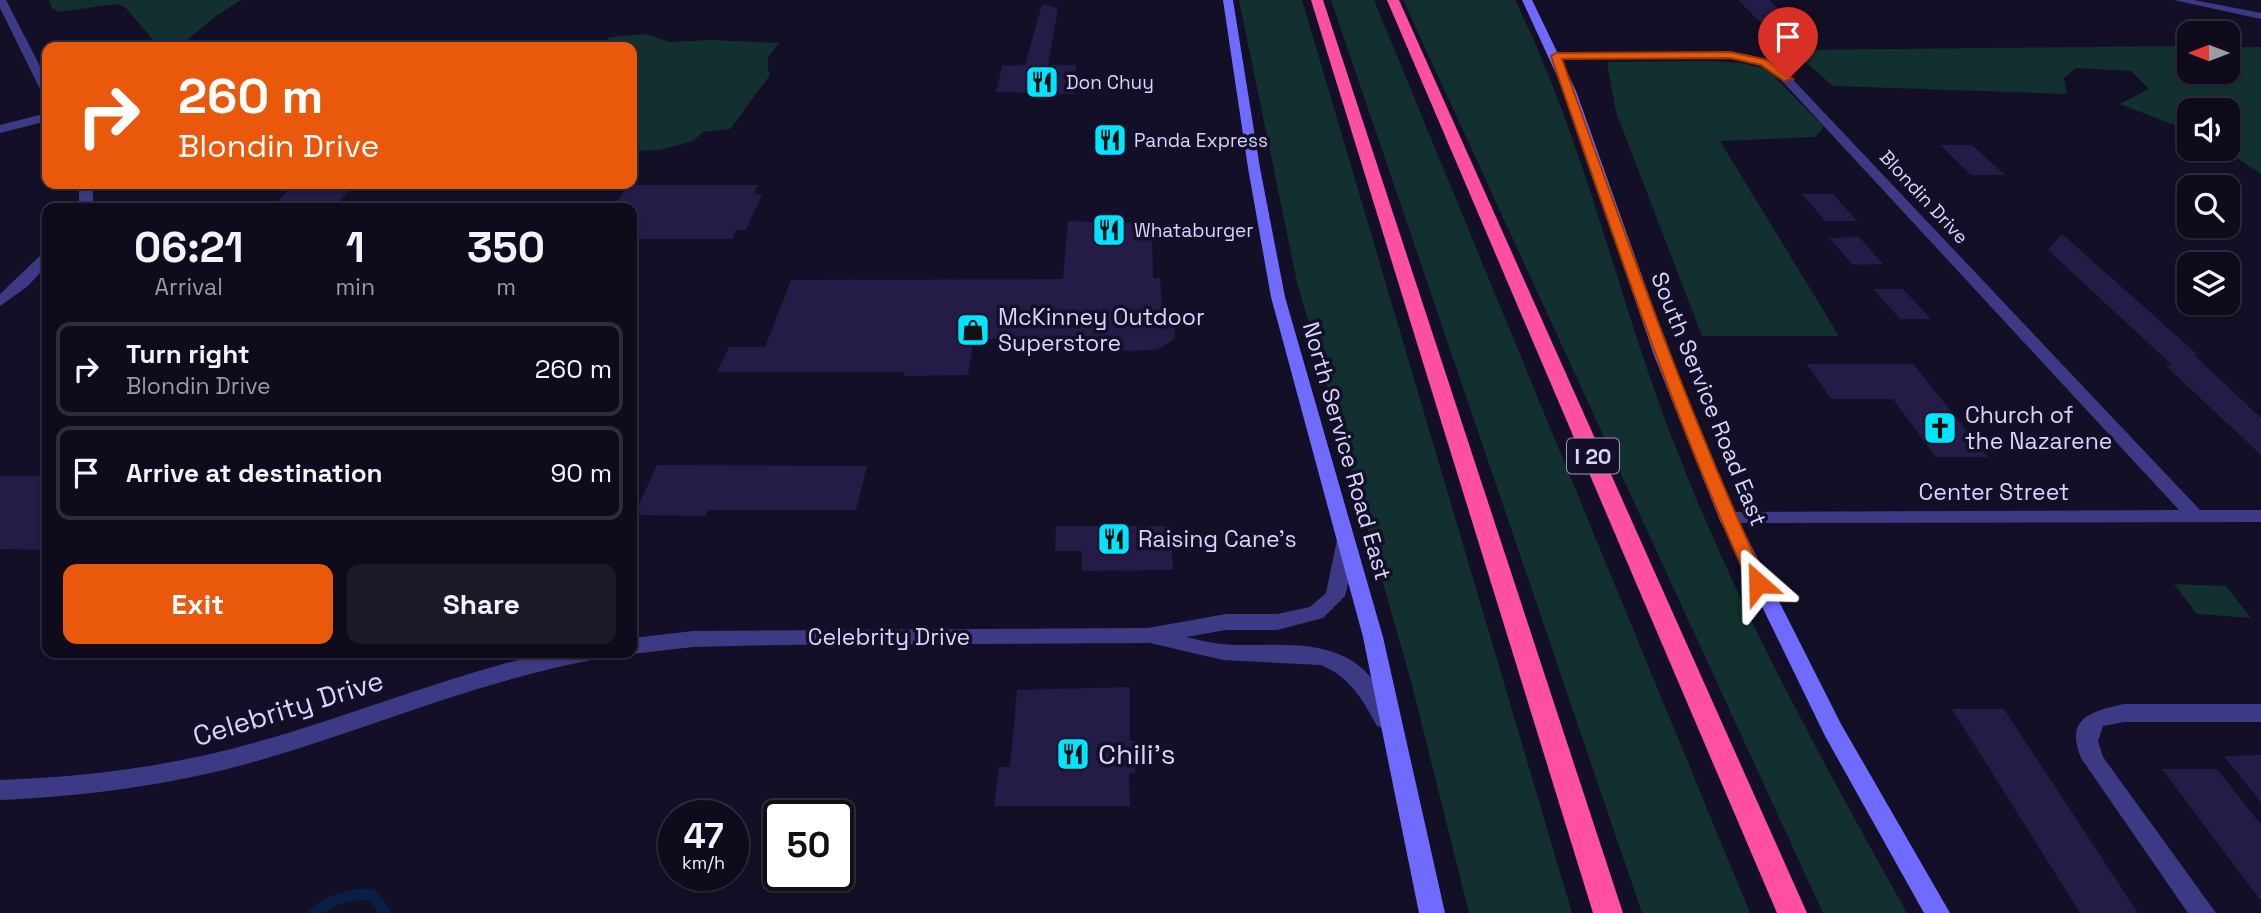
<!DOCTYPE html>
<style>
body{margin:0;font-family:"Space Grotesk",sans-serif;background:#1c1929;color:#f1f3f6;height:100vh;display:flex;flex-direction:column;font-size:26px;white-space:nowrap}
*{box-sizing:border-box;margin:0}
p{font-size:23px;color:#9b9ba3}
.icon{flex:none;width:38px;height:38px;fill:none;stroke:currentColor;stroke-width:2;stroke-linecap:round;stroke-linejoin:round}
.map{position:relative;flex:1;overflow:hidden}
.sheet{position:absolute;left:42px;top:203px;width:595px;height:455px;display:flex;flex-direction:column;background:#0e0b1c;border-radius:14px;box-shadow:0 2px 5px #0004,0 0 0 2px #2e2b3b}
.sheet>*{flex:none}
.top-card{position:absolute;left:42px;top:42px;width:595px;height:147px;border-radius:14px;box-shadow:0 2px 5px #0004,0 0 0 2px #2e2b3b;background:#ea580c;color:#fff;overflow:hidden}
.needle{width:46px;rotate:270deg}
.tools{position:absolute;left:2177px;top:21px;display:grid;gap:14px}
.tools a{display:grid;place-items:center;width:63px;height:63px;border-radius:14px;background:#0e0b1c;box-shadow:0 2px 5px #0004,0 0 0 2px #2e2b3b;font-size:35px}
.speed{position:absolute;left:658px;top:800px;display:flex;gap:14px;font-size:35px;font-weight:700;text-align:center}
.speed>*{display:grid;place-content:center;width:91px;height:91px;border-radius:50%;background:#0e0b1c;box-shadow:0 2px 5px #0004,0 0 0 2px #2e2b3b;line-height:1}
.speed small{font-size:18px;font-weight:400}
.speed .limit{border:4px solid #111;border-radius:10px;background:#fff;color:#111}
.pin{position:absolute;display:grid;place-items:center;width:60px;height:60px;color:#fff;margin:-72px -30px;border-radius:50% 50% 50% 0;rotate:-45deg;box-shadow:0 0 7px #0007}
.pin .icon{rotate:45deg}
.me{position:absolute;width:77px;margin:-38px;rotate:335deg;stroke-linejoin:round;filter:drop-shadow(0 0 5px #0008)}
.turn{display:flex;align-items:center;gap:24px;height:147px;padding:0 21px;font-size:32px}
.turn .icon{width:91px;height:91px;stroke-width:2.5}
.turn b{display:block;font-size:49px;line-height:60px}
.eta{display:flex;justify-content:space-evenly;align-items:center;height:119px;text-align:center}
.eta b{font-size:42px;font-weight:700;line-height:49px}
.button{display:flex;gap:14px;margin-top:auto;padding:14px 21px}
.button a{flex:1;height:80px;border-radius:14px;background:#ea580c;color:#fff;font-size:28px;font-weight:700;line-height:80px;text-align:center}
.button a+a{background:#1c1929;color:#f1f3f6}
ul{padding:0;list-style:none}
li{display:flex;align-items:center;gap:21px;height:94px;margin:0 14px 10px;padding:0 7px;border:4px solid #2e2b3b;border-radius:14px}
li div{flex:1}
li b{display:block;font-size:26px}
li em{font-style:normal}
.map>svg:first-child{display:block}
.green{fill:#12302f}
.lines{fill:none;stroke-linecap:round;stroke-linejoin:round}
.stream{stroke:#0a1f44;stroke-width:11}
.building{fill:#241b47}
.minor{fill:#3d3a85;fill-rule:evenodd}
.tertiary{fill:#3d3a85;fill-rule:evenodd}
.secondary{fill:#6f6bff;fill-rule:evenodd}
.motorway{fill:#ff4fa3;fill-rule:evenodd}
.route{fill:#ea580c;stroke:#983908;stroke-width:2}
.labels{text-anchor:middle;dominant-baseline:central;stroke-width:7;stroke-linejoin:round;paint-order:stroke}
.far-poi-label{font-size:19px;fill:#d9d4ff;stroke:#130f26;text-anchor:start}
.far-street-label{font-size:19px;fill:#d9d4ff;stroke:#130f26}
.shield{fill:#130f26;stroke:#9e99be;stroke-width:2}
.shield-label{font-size:21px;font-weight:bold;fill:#d9d4ff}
.poi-label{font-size:23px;fill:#d9d4ff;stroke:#130f26;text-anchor:start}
.street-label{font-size:23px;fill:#d9d4ff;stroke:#130f26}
.near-street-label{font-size:28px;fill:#d9d4ff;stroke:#130f26}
.near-poi-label{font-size:28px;fill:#d9d4ff;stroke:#130f26;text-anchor:start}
</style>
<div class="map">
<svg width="2261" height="913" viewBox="0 0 2261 913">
<rect width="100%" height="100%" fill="#130f26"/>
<g class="green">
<polygon points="49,0 241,0 216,16 181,45 159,47 125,7 116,4 59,12 52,8"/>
<polygon points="1239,0 1302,0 1572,913 1469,913 1411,681 1297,282"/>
<polygon points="1331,0 1374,0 1750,913 1642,913"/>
<path d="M1403,0H1515C1585,141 1617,297 1674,443C1737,607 1822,761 1907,913H1823Z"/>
<path d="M645,34L670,42L711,40L780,43C769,54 764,60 770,75L730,129L703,132L693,141L659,150L632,151V47H600L610,37Z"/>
<polygon points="2189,46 2189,72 2228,72 2228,47 2261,47 2261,174 2223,149 2228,149 2228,110 2189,110 2189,131 2120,104 2149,89 2131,71 2076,68 2064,78 2067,94 1833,86 1792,50"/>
<polygon points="1707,61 1741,63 1767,69 1824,127 1815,137 1720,141 1839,336 1702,336 1616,112 1607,62"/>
<polygon points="2174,584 2226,586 2251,618 2197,614"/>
</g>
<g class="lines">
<path class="stream" d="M314,913C331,899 349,894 371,894L386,913"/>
</g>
<g class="building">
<polygon points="1738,0 1769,0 1795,24 1762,24"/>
<polygon points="1042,4 1058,8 1048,65 1076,65 1074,94 996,92 1002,66 1025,65"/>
<polygon points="1940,145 1972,145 2005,175 1971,175"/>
<polygon points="295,184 356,184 332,208 270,208"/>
<polygon points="628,185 758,185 754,194 762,195 746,230 736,230 732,239 632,239 632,208 613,208"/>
<polygon points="1802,194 1833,194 1857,221 1825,221"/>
<polygon points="1068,221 1152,223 1153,278 1160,278 1163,321 1174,321 1175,339 1157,350 1122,351 1120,346 1076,347 1075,339 974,339 968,375 904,376 904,372 717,372 729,347 765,347 791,280 1063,279"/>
<polygon points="2062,234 2198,355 2194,355 2261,418 2261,455 2165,365 2172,365 2048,250"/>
<polygon points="1859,237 1883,264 1853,265 1829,238"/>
<polygon points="1873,289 1903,289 1931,319 1900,319"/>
<polygon points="1807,364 1913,364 1988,457 1936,457 1893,399 1831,399"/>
<polygon points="657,465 867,466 856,510 708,510 706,516 634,515"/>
<polygon points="0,476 47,476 47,550 0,549"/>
<polygon points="1056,526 1171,526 1173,570 1082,571 1082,551 1055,551"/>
<polygon points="1130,687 1130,741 1137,741 1135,773 1129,773 1130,806 994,806 999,767 1010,767 1017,690"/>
<polygon points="1952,709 2004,709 2138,913 2080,913"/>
<polygon points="2261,755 2261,802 2224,756"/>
<polygon points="2162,769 2217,769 2261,825 2261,901"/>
</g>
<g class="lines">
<g class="minor">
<polygon points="2174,0 2194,0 2261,13 2261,19"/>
<polygon points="1730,52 1750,55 1781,67 2200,510 2261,510 2261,522 1721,523 1719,518 1721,513 1728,512 2179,510 1773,71 1744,60 1730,58 1556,59 1551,56 1556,53"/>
<polygon points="47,113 47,121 0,133 0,125"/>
<path d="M2124,704H2261V722H2124L2103,726L2098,741L2103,757L2216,913H2188L2081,758C2064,717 2093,711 2124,704Z"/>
</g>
<g class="tertiary">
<polygon points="0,0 6,0 47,80 47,94 41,91 0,8"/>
<polygon points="79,184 93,184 93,202 89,208 75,208 79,202"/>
<polygon points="47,253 47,265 28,286 0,306 0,294 42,254"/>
<path d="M1345,533L1352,535L1354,540V559L1345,596L1323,618L1277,630H1226L1186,637C1202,641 1217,644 1234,645C1277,646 1329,638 1364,670C1378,684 1387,703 1396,720L1393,726L1385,729L1377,726C1363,700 1350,677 1321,665L1223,660L1150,643L778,645L693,647L632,654L628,653H632V638L693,631L1148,628L1226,614H1277L1310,607L1326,593L1338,535Z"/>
<path d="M546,653H597L594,659L587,661C473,683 368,729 257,761C173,785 87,796 0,800V780C87,777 173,766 257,742C354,715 447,676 546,653Z"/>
</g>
<g class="secondary">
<polygon points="1223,0 1233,0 1260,168 1285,297 1383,637 1445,913 1419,913 1363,637 1271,297 1248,168"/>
<polygon points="1522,0 1532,0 1576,91 1670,355 1737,518 1841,724 1950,913 1924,913 1825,736 1719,518 1654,355 1564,91"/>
</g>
<g class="motorway">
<polygon points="1311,0 1323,0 1623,913 1593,913"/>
<polygon points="1387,0 1399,0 1807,913 1777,913"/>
</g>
</g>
<path class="route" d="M1730,52L1768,60L1793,79L1784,81L1761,65L1730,58L1562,59C1626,236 1687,413 1767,583L1765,588H1752L1749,583C1671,412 1613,234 1551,56L1556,53Z"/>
<defs>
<symbol id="restaurant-square" viewBox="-11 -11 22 22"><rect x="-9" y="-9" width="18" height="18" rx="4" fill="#00e5ff" stroke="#130f26"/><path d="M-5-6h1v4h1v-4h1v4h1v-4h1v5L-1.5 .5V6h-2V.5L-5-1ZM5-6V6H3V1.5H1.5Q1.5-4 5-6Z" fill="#111"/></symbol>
<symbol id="shop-square" viewBox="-11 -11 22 22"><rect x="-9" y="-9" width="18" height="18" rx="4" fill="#00e5ff" stroke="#130f26"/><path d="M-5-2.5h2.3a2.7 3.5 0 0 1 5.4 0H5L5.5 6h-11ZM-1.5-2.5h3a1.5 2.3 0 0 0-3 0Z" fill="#111"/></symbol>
<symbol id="church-square" viewBox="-11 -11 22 22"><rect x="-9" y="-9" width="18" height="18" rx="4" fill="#00e5ff" stroke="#130f26"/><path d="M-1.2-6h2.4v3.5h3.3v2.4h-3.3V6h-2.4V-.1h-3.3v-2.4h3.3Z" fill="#111"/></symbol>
</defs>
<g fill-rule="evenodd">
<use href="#restaurant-square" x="1023" y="63" width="38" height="38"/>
<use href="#restaurant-square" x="1091" y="121" width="38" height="38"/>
<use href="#restaurant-square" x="1090" y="211" width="38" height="38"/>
<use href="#shop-square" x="954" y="311" width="38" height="38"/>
<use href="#church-square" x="1921" y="409" width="38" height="38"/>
<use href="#restaurant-square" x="1095" y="520" width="38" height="38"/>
<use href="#restaurant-square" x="1054" y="735" width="38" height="38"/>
</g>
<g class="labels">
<g class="far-poi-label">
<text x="1066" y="82">Don Chuy</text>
<text x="1134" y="140">Panda Express</text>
<text x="1134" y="230">Whataburger</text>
</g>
<g class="far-street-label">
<text transform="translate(1924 197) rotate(47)">Blondin Drive</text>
</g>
<rect class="shield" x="1567" y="438.5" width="52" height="35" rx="5"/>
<g class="shield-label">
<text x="1593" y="456">I 20</text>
</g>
<g class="poi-label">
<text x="998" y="317">McKinney Outdoor<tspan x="998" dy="26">Superstore</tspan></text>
<text x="1965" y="415">Church of<tspan x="1965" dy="26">the Nazarene</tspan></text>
<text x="1138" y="539">Raising Cane's</text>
</g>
<g class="street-label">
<text transform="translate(1709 399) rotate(68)">South Service Road East</text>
<text transform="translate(1347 451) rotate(74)">North Service Road East</text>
<text x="1994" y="492">Center Street</text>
<text x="889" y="637">Celebrity Drive</text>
</g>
<g class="near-street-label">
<text transform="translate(288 708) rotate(-17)">Celebrity Drive</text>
</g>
<g class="near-poi-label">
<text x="1098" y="754">Chili's</text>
</g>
</g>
</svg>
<div class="tools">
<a><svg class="needle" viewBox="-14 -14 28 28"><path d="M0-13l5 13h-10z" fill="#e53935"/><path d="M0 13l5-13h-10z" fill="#9b9ba3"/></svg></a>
<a><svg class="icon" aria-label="sound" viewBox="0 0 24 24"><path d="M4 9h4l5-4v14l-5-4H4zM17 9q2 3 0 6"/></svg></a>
<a><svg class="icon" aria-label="search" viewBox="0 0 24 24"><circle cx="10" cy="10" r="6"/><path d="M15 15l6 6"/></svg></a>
<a><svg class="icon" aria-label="layers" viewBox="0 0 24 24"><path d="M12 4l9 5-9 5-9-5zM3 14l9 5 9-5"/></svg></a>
</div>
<div class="speed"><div>47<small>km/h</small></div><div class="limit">50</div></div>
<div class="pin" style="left:1788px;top:79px;background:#d93025"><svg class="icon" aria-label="arrive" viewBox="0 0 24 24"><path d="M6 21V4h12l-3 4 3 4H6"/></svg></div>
<svg class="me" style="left:1758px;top:583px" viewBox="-20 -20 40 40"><path d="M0-17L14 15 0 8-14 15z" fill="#ea580c" stroke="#fff" stroke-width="4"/></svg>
<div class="top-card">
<div class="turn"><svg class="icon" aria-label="right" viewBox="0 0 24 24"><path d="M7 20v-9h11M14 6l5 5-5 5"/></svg><div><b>260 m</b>Blondin Drive</div></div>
</div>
<section class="sheet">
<div class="eta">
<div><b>06:21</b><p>Arrival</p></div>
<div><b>1</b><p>min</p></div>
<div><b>350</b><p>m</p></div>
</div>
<ul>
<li><svg class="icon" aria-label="right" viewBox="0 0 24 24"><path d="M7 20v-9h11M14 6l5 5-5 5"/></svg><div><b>Turn right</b><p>Blondin Drive</p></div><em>260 m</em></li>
<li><svg class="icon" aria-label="arrive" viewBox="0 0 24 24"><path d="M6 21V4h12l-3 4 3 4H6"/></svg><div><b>Arrive at destination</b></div><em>90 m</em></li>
</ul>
<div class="button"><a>Exit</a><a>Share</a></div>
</section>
</div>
